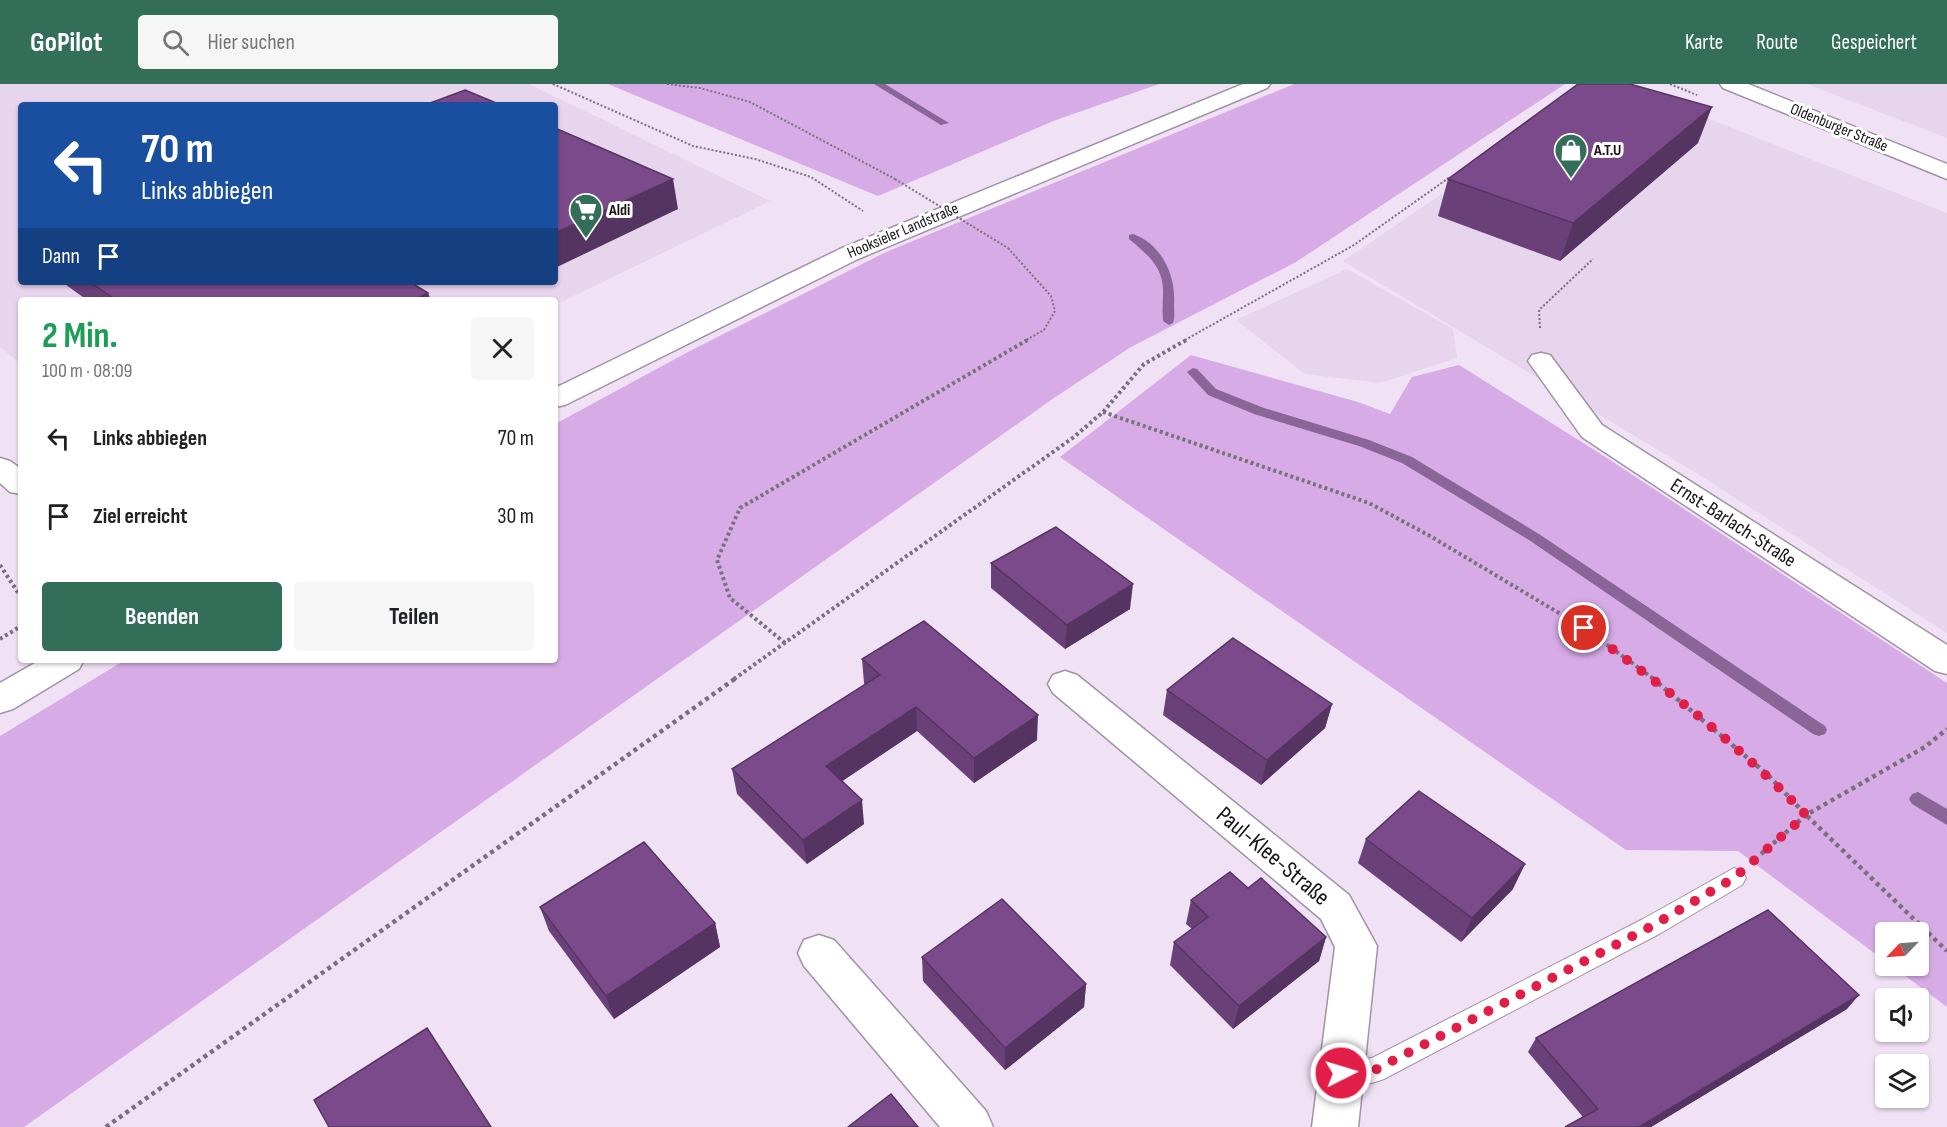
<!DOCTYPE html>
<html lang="de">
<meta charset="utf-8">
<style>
body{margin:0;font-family:"Sofia Sans Condensed",sans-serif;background:#f6f6f6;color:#202124;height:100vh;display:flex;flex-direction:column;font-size:22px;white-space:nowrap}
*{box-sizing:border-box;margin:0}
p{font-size:20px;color:#757577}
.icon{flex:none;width:33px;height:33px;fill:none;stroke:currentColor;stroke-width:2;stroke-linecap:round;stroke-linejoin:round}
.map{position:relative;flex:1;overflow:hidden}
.sheet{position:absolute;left:18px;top:213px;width:540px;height:366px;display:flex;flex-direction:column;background:#fff;border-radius:6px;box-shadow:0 2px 4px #0004}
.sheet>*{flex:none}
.guide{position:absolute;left:18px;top:18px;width:540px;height:183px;border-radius:6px;box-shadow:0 2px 4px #0004;background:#1a4fa0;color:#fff;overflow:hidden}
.needle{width:39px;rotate:245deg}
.fabs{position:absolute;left:1875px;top:838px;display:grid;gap:12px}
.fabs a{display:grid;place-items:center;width:54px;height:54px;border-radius:6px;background:#fff;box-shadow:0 2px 4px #0004;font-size:30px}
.pin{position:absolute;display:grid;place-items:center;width:51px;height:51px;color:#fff;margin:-26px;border:3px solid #fff;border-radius:50%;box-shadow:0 2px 6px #0007}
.me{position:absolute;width:66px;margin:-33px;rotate:85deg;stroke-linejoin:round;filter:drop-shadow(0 0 4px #0008)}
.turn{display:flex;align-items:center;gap:21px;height:126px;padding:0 24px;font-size:27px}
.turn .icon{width:78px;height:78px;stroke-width:2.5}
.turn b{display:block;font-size:42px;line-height:51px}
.then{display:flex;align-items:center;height:57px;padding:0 24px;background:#0003;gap:12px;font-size:22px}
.round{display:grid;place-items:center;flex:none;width:63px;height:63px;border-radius:6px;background:#f6f6f6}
.summary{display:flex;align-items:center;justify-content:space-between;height:102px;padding:0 24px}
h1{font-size:36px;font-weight:700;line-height:45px;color:#1e9e55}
.button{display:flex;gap:12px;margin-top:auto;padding:12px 24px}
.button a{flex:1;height:69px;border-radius:6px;background:#336e59;color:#fff;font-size:24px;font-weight:700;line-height:69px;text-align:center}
.button a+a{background:#f6f6f6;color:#202124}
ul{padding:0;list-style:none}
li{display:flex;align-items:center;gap:18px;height:78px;padding:0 24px}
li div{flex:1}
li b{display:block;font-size:22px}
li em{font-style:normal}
header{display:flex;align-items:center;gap:36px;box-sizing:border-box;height:84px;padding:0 30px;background:#336e59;color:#fff}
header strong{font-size:28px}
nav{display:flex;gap:33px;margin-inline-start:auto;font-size:21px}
.search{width:420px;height:54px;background:#f6f6f6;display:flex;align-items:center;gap:15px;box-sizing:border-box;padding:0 21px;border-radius:6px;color:#757577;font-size:22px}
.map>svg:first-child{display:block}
.built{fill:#e7d4ed;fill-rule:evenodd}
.green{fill:#d7ace6}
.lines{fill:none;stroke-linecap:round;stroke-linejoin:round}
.stream{fill:#8a6597;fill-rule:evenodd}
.service-casing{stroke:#a093a5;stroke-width:2}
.minor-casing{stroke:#a093a5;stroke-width:3}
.secondary-casing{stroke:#a093a5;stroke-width:3}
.primary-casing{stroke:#a093a5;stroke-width:3}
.path-far2{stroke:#7a707d;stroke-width:2;stroke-dasharray:2 2;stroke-linecap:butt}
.path-far1{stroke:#7a707d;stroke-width:4;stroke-dasharray:3 3;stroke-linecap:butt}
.path{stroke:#7a707d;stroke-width:4.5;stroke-dasharray:4 4;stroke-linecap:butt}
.service{fill:#fff;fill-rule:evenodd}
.minor{fill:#fff;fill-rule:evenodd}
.secondary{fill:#fff;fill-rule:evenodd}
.primary{fill:#fff;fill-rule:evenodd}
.path-bridge{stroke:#7a707d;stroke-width:2;stroke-dasharray:2 2;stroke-linecap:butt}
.wall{fill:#6a4078}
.shaded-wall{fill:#563461}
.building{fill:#7b4a8b;stroke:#563461;stroke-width:1.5}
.route{stroke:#e11d48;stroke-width:10;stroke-dasharray:0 18}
.labels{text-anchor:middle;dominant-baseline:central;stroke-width:6;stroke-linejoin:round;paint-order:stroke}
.far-street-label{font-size:16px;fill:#171219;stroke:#fff}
.far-poi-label{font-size:16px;font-weight:bold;fill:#171219;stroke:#fff;text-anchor:start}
.street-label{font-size:20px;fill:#171219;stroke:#fff}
.near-street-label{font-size:24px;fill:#171219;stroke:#fff}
</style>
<header>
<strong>GoPilot</strong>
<div class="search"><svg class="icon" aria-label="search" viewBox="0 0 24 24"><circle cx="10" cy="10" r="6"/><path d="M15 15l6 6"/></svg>Hier suchen</div>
<nav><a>Karte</a><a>Route</a><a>Gespeichert</a></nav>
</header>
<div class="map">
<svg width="1947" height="1043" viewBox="0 0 1947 1043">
<rect width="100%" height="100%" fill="#f0e1f5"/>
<g class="built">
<path d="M0,0H529L770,117L555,221V216H21V280L0,263ZM21,21H555V198H21Z"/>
<polygon points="1604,0 1621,0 1947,129 1947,549 1693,387 1343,177"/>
<polygon points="1807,0 1947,0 1947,54"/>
<polygon points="1347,185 1453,245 1457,274 1380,299 1305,290 1236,236"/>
</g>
<g class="green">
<polygon points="608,0 1159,0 1056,36 878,112"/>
<polygon points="1294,0 1565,0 1296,178 1131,263 1054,314 24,1043 0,1043 0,652 125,576 555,576 555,340 688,268 886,168"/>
<polygon points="1191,271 1358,318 1390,330 1412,293 1459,281 1607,374 1947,599 1947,923 1892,882 1918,882 1918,849 1886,849 1885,877 1738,767 1626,766 1060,373"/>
</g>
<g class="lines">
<g class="stream">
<polygon points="874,0 885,0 949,39 941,41"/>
<path d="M1133,150C1162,160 1176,192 1174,220C1174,227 1175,234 1173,239L1169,241L1163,237C1162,227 1163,218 1163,209C1164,183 1147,170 1129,155V151Z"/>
<polygon points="1193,284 1197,285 1216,305 1264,324 1369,356 1412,373 1539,450 1825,642 1827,646 1825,650 1819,652 1813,650 1529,456 1402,379 1359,362 1254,330 1208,311 1187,288"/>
<polygon points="1918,708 1947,725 1947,741 1912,720 1909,715 1912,710"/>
</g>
<defs>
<path id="service" d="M1734,784L1742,787L1746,794L1742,801L1661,849L1384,995C1369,1001 1347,1004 1332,998L1328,989L1332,980L1341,977L1372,974L1643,835Z"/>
<g id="minor">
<polygon points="1541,269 1550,271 1602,341 1947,561 1947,590 1935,587 1582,353 1528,277 1532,271"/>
<polygon points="0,374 10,377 21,385 21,410 10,408 0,399"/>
<polygon points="1065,587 1077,591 1349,811 1377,862 1358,1043 1312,1043 1335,863 1321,835 1053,609 1048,600 1053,591"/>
<polygon points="819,851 834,856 986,1027 993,1043 940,1043 804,882 798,869 804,856"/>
</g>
<g id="secondary">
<polygon points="1243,0 1270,0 1267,4 858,175 565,321 555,323 555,304 840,165"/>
<polygon points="40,576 84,576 79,585 13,625 0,629 0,599"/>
</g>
<polygon id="primary" points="1720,0 1748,0 1947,80 1947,95 1723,4"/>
</defs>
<use href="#service" class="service-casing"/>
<use href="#minor" class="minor-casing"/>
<use href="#secondary" class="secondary-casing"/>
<use href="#primary" class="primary-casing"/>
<g class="path-far2">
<polyline points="553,0 693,62 755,75 811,93 863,127"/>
<polyline points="667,0 700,4 750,18 895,95"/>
<polyline points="1670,0 1697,11"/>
<polyline points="1008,164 1051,212 1055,227 1044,246 1026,256"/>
<polyline points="1540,244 1539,226 1593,175"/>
<polyline points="1185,256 1354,161 1450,93"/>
</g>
<g class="path-far1">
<polyline points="1103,328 1369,419 1430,452 1584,544 1654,595"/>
<polyline points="0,481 21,513"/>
<polyline points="0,555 21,542"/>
<polyline points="785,559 730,514 717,476 740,424 1029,255"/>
<polyline points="734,595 1074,353 1103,328 1144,280 1188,255"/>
</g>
<g class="path">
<polyline points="1652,594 1767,690 1806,731 1947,867"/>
<polyline points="1761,770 1806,731 1925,663 1947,645"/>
<polyline points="106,1043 736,594"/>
</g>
<use href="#service" class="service"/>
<use href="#minor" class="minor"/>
<use href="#secondary" class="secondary"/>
<use href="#primary" class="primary"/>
<polyline class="path-bridge" points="895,95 1008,164"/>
</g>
<g class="wall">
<polygon points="1698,59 1560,177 1438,132 1448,95"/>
<polygon points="62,198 410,198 431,216 87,216"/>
<polygon points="991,479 1130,525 1065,565 991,504"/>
<polygon points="862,575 1037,656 974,699 917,647 842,697 864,740 807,780 737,710 732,685 865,601 864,599"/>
<polygon points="1167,606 1332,620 1325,644 1261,701 1163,631"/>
<polygon points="1366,755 1513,805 1461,858 1358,779"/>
<polygon points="1248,804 1326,853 1319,877 1233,945 1170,881 1174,858 1192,845 1186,840 1191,816"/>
<polygon points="540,823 715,839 720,863 614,935 549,847"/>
<polygon points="922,873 1086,900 1084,923 1005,986 923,897"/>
<polygon points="1847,925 1651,1043 1583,1033 1528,968 1536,954"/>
</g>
<g class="shaded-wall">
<polygon points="1712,23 1698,59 1560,177 1573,139"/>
<polygon points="673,95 678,125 555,184 555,149"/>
<polygon points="428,209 431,216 414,216"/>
<polygon points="1133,500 1130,525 1065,565 1067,541"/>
<polygon points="1332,620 1325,644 1261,701 1267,676"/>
<polygon points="916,623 917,647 829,706 826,682"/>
<polygon points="1038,631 1037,656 974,699 974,674"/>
<polygon points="862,716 864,740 807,780 803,756"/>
<polygon points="1525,780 1513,805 1461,858 1472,834"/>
<polygon points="715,839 720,863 614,935 606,912"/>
<polygon points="1326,853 1319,877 1233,945 1239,922"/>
<polygon points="1086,900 1084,923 1005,986 1005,964"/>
<polygon points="1859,911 1847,925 1651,1043 1639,1043"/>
</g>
<g class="building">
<polygon points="1578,0 1630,0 1712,23 1573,139 1448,95"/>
<polygon points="465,6 501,21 425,21"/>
<polygon points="555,44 673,95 555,149"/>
<polygon points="90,198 410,198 428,209 414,216 116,216"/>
<polygon points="1056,443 1133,500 1067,541 991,479"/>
<polygon points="924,537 1038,631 974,674 916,623 826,682 862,716 803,756 732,685 880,591 862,575"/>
<polygon points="1233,554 1332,620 1267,676 1167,606"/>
<polygon points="1419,707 1525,780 1472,834 1366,755"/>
<polygon points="644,758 715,839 606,912 540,823"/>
<polygon points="1230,788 1248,804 1261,794 1326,853 1239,922 1174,858 1208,833 1191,816"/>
<polygon points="1002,815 1086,900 1005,964 922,873"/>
<polygon points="1768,826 1859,911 1639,1043 1565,1043 1598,1025 1536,954"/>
<polygon points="427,944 491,1043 329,1043 314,1016"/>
<polygon points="891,1010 918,1043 848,1043"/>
</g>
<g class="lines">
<path class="route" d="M1341,989L1375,986L1652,842L1734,794L1806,731C1739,661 1662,601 1584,544"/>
</g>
<defs>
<symbol id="shop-pin" viewBox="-11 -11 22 30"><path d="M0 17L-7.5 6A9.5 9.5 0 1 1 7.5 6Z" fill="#336e59" stroke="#fff"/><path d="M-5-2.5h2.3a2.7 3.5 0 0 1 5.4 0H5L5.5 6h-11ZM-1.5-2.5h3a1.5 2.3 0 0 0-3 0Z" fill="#fff"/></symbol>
<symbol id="supermarket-pin" viewBox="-11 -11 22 30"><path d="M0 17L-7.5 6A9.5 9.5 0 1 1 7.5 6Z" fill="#336e59" stroke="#fff"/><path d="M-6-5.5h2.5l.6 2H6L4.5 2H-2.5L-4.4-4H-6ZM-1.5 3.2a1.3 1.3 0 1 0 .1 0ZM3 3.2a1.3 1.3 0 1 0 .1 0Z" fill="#fff"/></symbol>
</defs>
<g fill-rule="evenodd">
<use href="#shop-pin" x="1552" y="47" width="38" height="52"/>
<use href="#supermarket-pin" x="567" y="107" width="38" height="52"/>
</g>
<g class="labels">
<g class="far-street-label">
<text transform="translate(1839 44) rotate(22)">Oldenburger Straße</text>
<text transform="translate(903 147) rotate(-23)">Hooksieler Landstraße</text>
</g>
<g class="far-poi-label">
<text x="1594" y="66">A.T.U</text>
<text x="609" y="126">Aldi</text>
</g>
<g class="street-label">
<text transform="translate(1733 439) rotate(33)">Ernst-Barlach-Straße</text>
</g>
<g class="near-street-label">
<text transform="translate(1273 772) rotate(40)">Paul-Klee-Straße</text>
</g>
</g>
</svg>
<div class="fabs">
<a><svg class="needle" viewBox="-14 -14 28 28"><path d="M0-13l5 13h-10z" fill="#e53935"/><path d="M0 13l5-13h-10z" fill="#757577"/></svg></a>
<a><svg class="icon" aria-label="sound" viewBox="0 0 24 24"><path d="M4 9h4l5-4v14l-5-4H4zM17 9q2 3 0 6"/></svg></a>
<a><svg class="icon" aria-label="layers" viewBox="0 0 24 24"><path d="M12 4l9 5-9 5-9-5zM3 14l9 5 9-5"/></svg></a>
</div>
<div class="pin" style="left:1584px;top:544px;background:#d93025"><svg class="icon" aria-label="arrive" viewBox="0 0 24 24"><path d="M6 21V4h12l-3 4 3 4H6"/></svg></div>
<svg class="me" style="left:1341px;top:989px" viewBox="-20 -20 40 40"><circle r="17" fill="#e11d48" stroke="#fff" stroke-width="3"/><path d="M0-11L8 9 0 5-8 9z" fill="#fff"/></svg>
<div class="guide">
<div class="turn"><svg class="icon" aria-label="left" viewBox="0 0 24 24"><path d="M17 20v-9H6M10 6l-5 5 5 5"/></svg><div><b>70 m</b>Links abbiegen</div></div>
<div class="then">Dann<svg class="icon" aria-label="arrive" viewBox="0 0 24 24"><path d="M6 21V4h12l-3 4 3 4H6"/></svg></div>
</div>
<section class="sheet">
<div class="summary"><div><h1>2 Min.</h1><p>100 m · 08:09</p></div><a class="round"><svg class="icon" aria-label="close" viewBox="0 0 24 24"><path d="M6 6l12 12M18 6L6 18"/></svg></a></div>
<ul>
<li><svg class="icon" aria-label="left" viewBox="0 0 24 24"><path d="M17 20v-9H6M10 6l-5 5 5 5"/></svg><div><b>Links abbiegen</b></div><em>70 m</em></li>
<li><svg class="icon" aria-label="arrive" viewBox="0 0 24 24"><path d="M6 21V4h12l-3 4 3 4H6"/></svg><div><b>Ziel erreicht</b></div><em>30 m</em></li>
</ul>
<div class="button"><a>Beenden</a><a>Teilen</a></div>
</section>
</div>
